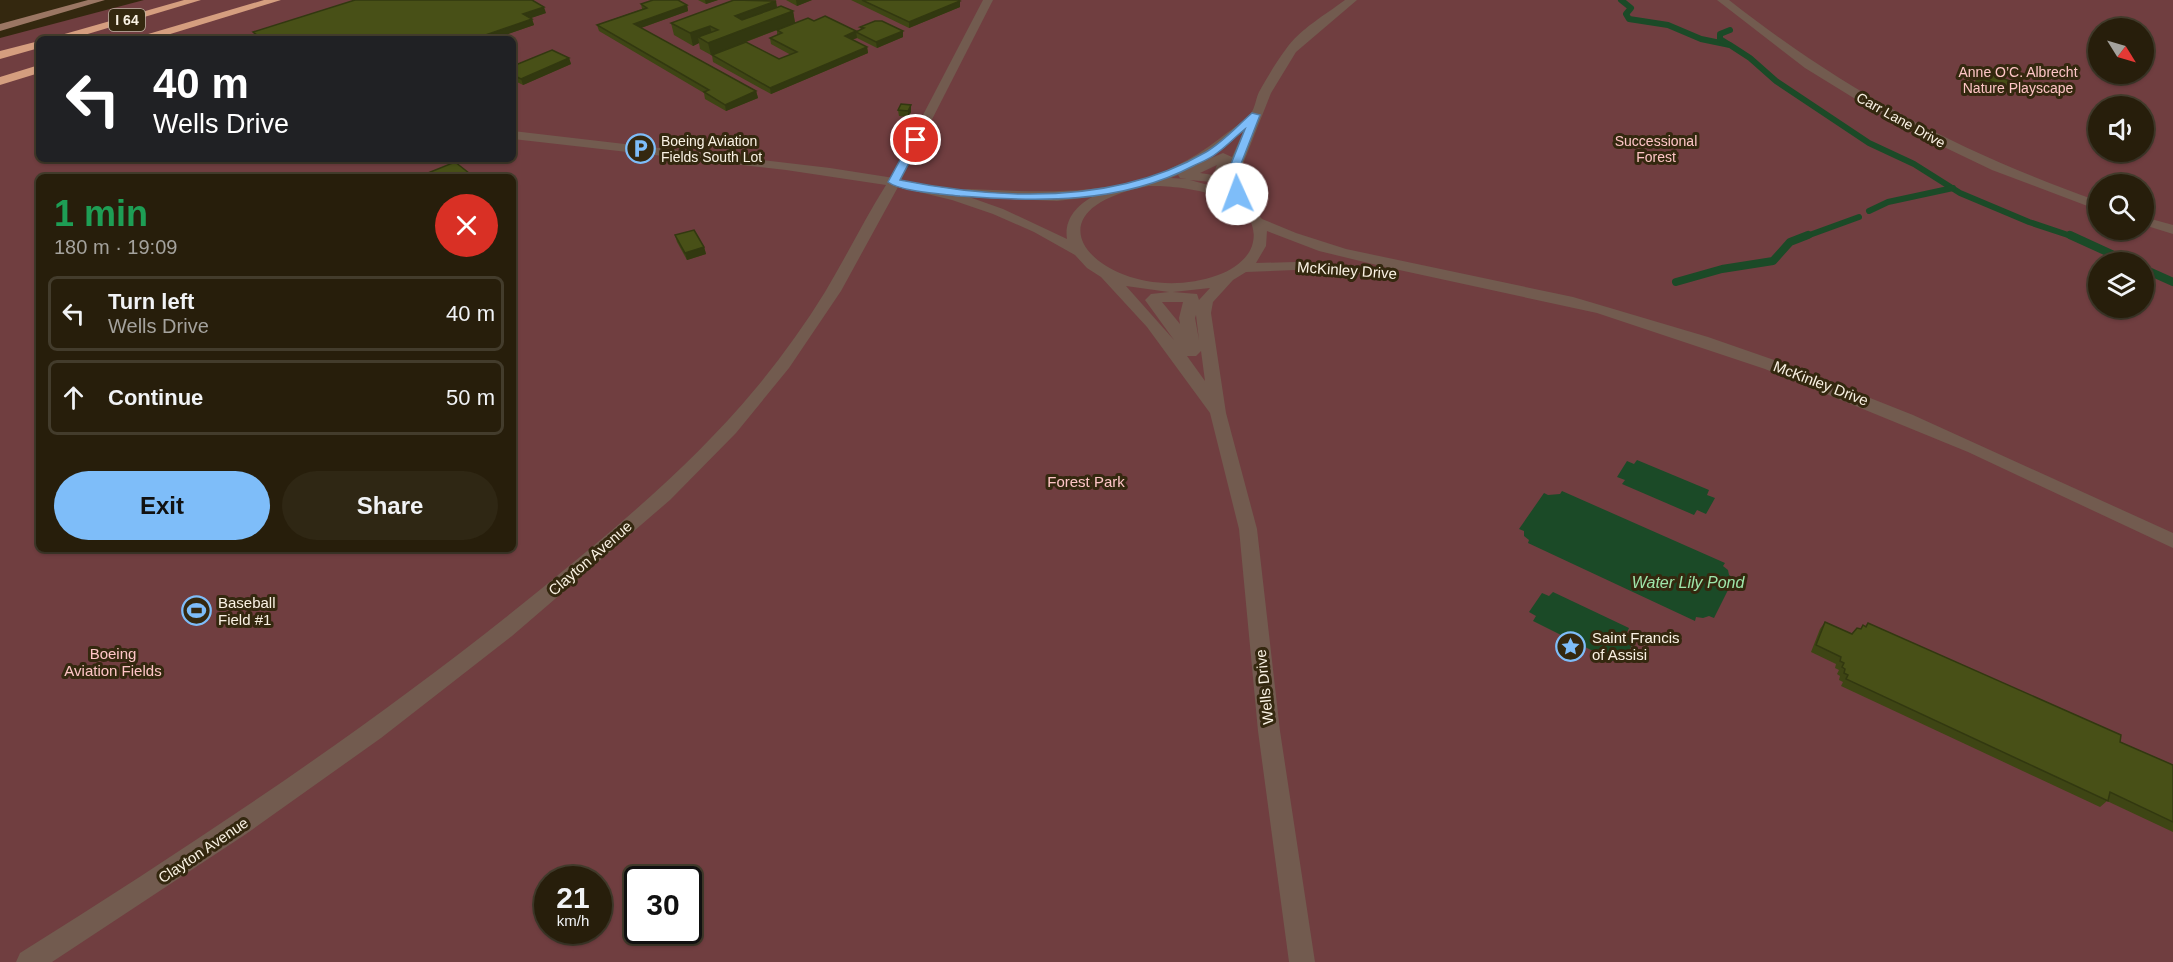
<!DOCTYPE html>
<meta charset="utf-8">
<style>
body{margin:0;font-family:Helvetica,sans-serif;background:#2f2714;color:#f1f3f6;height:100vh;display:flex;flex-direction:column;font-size:22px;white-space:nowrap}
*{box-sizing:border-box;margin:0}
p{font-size:20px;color:#a4a29d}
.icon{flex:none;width:33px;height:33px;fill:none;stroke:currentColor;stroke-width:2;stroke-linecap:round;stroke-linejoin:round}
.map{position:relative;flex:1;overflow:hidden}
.sheet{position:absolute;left:36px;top:174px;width:480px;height:378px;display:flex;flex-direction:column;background:#271e0b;border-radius:9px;box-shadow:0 2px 4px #0004,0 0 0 2px #433c2c}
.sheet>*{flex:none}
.banner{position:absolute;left:36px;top:36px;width:480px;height:126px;border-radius:9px;box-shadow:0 2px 4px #0004,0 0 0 2px #433c2c;background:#202124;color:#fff;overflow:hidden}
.needle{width:39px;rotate:127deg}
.controls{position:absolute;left:2088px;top:18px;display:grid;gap:12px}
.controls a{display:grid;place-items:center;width:66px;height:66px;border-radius:50%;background:#271e0b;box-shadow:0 2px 4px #0004,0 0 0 2px #433c2c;font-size:30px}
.speed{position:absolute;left:534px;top:866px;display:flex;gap:12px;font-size:30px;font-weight:700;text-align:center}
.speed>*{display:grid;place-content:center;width:78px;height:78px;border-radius:50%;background:#271e0b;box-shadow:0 2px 4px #0004,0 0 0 2px #433c2c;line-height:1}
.speed small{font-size:15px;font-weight:400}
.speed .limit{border:3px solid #111;border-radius:9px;background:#fff;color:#111}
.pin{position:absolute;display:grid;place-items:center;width:51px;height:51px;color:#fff;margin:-26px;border:3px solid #fff;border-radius:50%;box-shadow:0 2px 6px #0007}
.me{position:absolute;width:66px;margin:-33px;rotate:358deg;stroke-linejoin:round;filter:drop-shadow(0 0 4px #0008)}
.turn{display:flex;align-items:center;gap:21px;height:126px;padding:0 18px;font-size:27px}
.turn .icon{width:78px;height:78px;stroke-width:2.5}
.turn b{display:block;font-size:42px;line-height:51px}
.round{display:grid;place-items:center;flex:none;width:63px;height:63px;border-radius:32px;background:#2f2714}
.summary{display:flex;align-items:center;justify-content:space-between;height:102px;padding:0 18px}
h1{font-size:36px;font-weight:700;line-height:45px;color:#1e9e55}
.cta{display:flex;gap:12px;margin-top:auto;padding:12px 18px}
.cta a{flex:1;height:69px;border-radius:36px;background:#7ebdf9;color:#111;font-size:24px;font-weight:700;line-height:69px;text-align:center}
.cta a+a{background:#2f2714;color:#f1f3f6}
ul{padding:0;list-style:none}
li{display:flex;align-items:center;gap:18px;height:75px;margin:0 12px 9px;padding:0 6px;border:3px solid #433c2c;border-radius:9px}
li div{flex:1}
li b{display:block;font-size:22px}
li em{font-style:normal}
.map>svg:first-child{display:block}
.green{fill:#703e40;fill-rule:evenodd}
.water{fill:#1b4a27}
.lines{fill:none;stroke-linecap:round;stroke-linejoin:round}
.stream-far1{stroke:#1b4a27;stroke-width:6}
.stream{stroke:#1b4a27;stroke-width:8}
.lane{fill:#725b4f;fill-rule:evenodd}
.street{fill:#725b4f;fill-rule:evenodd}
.secondary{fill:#9a7663;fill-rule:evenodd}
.highway{fill:#d59e7f;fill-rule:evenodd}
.wall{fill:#3e4514;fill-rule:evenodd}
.shaded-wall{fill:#323810}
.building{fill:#485017;stroke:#323810;stroke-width:1.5}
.route{fill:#7ebdf9;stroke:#527ba2;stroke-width:1.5}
.labels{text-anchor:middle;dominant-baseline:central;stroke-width:6;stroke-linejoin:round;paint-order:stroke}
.shield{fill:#34280f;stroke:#bfb5a4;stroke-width:1.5}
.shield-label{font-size:14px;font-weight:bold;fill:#faf2e4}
.far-park-label{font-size:14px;fill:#fec5c6;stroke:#34280f}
.far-street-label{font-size:14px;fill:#faf2e4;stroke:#34280f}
.far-poi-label{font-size:14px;fill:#faf2e4;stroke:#34280f;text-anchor:start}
.street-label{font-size:15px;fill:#faf2e4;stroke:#34280f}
.park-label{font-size:15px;fill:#fec5c6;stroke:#34280f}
.poi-label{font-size:15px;fill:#faf2e4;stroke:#34280f;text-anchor:start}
.water-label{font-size:16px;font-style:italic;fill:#9ee6aa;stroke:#34280f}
</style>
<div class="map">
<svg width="2173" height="962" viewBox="0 0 2173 962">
<rect width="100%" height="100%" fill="#34280f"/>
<path class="green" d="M144,0H2173V962H0V38ZM2098,28H2144V74H2098ZM39,39H513V159H39ZM2098,106H2144V152H2098ZM39,177H513V549H39ZM2098,184H2144V230H2098ZM2098,262H2144V308H2098ZM548,879H598V930H548ZM638,879H688V930H638Z"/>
<g class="water">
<polygon points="1637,460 1709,490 1707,495 1715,498 1706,514 1697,510 1694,515 1622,484 1625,480 1617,477 1627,461 1634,464"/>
<polygon points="1562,491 1725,563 1723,566 1728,570 1729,575 1734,578 1714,618 1709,616 1703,618 1696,617 1695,621 1528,543 1529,540 1524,536 1524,531 1519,529 1544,493 1548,495 1560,494"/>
<polygon points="1553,592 1629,628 1626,635 1635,639 1625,659 1616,655 1613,661 1533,621 1536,616 1529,612 1542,593 1549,596"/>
</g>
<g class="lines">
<g class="stream-far1">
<polyline points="1621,0 1631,8 1626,14 1629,19 1668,25 1701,39 1730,45 1750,58 1776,81 1869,143 1914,164 1960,193 2029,222 2074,237"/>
<polyline points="1728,44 1720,39 1720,34 1730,30"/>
<polyline points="1869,211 1888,202 1953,188"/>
<polyline points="1804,237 1859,217"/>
</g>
<g class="stream">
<polyline points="2070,235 2129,262"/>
<polyline points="2144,269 2173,282"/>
<polyline points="1676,282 1722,269 1773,261 1790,242 1808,235"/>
</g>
<polygon class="lane" points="983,0 993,0 900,182 898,184 890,184 888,182"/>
<g class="street">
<path d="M1345,0H1357L1296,52L1271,93L1241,169V185L1249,204L1262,219L1296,233L1346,249L1573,297L1708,337L1777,361L1913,415L2173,533V548L1968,452L1765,369L1597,313L1390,268L1396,272L1389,276L1295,270L1246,272L1233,280L1213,302L1211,313L1226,413L1257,529L1280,731L1315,962H1289L1258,731L1239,529L1210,413L1147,327L1101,277L1087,268L1075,255L1034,232L993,214L952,200L898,187L841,291L789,368L736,433L670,500L512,636L381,738L246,834L52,962H16L20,953C200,840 377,723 541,589C617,527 693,464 756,388C781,358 804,326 825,292C846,257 864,220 886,185L786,170L513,139V131L830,168L894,178L962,195L963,190L968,189C1061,193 1142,199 1219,139C1229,131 1243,122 1251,113C1255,108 1256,98 1259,92C1267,78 1276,62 1286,49C1300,29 1325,15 1345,0ZM1243,132L1232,157L1223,153L1206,160ZM1217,165L1213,175L1200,173ZM1227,173V185L1230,191L1190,180L1223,183ZM1178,175L1180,178L1187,179L1171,178ZM1149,186C1181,185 1267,195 1252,246C1247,260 1231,271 1218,275C1117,312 1005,213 1149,186ZM969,197L1057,201L1092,197C1076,206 1064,220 1067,239L1003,209ZM1267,231L1319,251L1389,268L1295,262L1256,263L1266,246ZM1126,286L1169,292L1151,294L1145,300L1174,340ZM1210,288L1199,300L1197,294L1173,292ZM1162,302H1183L1179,318L1180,324ZM1196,315L1199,340L1195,318ZM1201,351L1205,381L1187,356H1196Z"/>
<path d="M1717,0H1729C1845,91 1959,152 2098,201V210L1992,170L1896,124L1805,68Z"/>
<polygon points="2144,217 2173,225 2173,234 2144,225"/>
</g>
<polygon class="secondary" points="88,0 105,0 0,31 0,24"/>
<g class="highway">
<polygon points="184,0 201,0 71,39 52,39 54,37"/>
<polygon points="264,0 281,0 154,39 136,39 138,37"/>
<polygon points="39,41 39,48 0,59 0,51"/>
<polygon points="39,65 39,73 0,85 0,77"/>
</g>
</g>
<g class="wall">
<polygon points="698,0 718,0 706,4"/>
<polygon points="786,0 812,0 797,6"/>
<polygon points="851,0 958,0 960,7 909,28"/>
<polygon points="641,4 687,5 688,11 641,28 756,91 758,98 726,111 705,99 704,93 599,31 597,25 642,9"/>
<path d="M777,7L793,11L795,23L814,21L856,31L861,30L860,27L903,37L877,48L857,38L852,39L867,47L868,53L771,94L713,62L712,55L727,49L711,55L700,49L699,43L693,46L674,35L671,23ZM777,30V35L770,38L771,44L791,55L779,59L746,42Z"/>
<polygon points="546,13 531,18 532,19 534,25 494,39 257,39 253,32"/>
<polygon points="569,58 571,64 523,85 513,80 513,66"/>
<polygon points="1978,76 2013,82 2010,89 2003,93 1974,83"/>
<polygon points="911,105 911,112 908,117 899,116 898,110"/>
<polygon points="675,235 704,247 706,254 687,260 677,242"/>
<polygon points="1825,622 1852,634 1860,629 1863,625 1865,626 1868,623 2120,742 2173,765 2173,832 2107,801 2100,807 1841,686 1843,682 1839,680 1840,676 1837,674 1839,670 1835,668 1836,664 1811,652 1820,629"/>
</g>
<g class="shaded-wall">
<polygon points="705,0 718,0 706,4"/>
<polygon points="796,0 812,0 797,6"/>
<polygon points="776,1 778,13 737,28 735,16"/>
<polygon points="960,1 960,7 909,28 909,22"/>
<polygon points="687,5 688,11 635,30 634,24"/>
<polygon points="544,7 546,13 525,20 523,14"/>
<polygon points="793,11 795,23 711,55 708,43"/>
<polygon points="532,19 534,25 494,39 474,39"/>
<polygon points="710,26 713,38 698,37 699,43 693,46 690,33"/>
<polygon points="856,31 857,38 846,42 845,36"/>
<polygon points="903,31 903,37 877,48 876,42"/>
<polygon points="867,47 868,53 771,94 770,88"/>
<polygon points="569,58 571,64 523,85 521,79"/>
<polygon points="2013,82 2010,89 2003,93 2006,87"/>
<polygon points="756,91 758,98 726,111 725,105"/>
<polygon points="911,105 911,112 908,117 908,111"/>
<polygon points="704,247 706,254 687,260 685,253"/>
</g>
<g class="building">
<polygon points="355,0 532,0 544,7 523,14 532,19 474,39 262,39 253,32"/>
<polygon points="653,0 678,0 687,5 634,24 756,91 725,105 704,92 709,90 597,25 647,8 641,4"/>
<polygon points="734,0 776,1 735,16 742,20 781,6 793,11 708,43 698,37 718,30 710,26 690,33 671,23"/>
<polygon points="862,0 958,0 960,1 909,22"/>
<polygon points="825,16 856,31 845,36 867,47 770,88 712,55 746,42 779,59 797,52 770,38 782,33 777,30 808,18 814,21"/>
<polygon points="875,21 882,21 903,31 876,42 856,32 864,28 860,27"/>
<polygon points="552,50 569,58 521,79 513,75 513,66"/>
<polygon points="1985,72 2013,82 2006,87 1978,76"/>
<polygon points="901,104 911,105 908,111 898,110"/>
<polygon points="455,162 474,177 418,177"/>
<polygon points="694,230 704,247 685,253 675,235"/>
<polygon points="1825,622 1852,634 1857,628 1861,629 1863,625 1866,627 1868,623 2121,735 2120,742 2173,765 2173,822 2110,792 2108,801 1846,679 1848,675 1844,673 1845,669 1842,667 1844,663 1840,661 1841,657 1816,645"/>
</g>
<path class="route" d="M1252,113L1260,115L1239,169L1242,194L1237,197L1232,194L1229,169L1245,129C1235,137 1227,146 1217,153C1210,159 1201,162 1193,166C1121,204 1038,202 960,196C943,194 901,192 888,182L911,140L916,137L921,140L900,180C1000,200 1115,205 1206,152C1223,142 1237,126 1252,113Z"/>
<defs>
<symbol id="parking-ring" viewBox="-11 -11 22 22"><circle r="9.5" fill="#34280f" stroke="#7ebdf9" stroke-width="1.5"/><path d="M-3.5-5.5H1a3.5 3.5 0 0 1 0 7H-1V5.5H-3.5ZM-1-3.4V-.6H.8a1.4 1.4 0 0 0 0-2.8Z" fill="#7ebdf9"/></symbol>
<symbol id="stadium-ring" viewBox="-11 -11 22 22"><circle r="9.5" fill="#34280f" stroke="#7ebdf9" stroke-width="1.5"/><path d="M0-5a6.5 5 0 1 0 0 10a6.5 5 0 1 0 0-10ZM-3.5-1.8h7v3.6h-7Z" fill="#7ebdf9"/></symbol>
<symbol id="sight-ring" viewBox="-11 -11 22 22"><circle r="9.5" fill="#34280f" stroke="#7ebdf9" stroke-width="1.5"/><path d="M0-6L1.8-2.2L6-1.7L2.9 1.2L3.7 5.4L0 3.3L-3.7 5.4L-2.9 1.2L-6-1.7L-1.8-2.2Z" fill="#7ebdf9"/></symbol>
</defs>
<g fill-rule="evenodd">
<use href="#parking-ring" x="624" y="132" width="33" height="33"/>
<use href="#stadium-ring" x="180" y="594" width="33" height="33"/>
<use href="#sight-ring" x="1554" y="630" width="33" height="33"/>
</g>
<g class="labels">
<rect class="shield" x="109" y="9" width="36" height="22" rx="4.5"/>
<g class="shield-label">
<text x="127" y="20">I 64</text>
</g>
<g class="far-park-label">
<text x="2018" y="72">Anne O’C. Albrecht<tspan x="2018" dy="16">Nature Playscape</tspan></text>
<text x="1656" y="141">Successional<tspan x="1656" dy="16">Forest</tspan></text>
</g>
<g class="far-street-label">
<text transform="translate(1901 120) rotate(29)">Carr Lane Drive</text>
</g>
<g class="far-poi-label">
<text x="661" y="141">Boeing Aviation<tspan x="661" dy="16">Fields South Lot</tspan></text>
</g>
<g class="street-label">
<text transform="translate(1347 270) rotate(4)">McKinley Drive</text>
<text transform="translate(1821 383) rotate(21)">McKinley Drive</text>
<text transform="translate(590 558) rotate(-41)">Clayton Avenue</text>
<text transform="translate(1264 687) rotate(-96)">Wells Drive</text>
<text transform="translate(203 850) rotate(-34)">Clayton Avenue</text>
</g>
<g class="park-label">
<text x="1086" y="481">Forest Park</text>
<text x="113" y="653">Boeing<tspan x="113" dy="17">Aviation Fields</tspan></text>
</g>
<g class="poi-label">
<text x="218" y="602">Baseball<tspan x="218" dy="17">Field #1</tspan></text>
<text x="1592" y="637">Saint Francis<tspan x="1592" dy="17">of Assisi</tspan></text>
</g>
<g class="water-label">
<text x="1688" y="582">Water Lily Pond</text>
</g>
</g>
</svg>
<div class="controls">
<a><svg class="needle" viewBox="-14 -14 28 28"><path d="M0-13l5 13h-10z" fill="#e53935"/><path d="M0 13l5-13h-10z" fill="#a4a29d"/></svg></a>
<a><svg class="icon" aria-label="sound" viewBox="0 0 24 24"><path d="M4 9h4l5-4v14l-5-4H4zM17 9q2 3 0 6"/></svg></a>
<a><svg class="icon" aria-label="search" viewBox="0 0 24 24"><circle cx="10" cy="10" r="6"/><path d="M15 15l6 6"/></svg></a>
<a><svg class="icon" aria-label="layers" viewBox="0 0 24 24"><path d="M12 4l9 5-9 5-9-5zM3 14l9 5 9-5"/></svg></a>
</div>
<div class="speed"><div>21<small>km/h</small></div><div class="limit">30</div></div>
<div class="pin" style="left:916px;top:140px;background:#d93025"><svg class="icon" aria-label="arrive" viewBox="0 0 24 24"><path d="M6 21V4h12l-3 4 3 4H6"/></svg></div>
<svg class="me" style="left:1237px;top:194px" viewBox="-20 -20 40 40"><circle r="19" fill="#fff"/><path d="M0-13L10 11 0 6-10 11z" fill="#7ebdf9"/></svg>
<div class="banner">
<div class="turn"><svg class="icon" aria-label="left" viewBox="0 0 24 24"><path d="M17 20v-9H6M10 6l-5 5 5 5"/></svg><div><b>40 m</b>Wells Drive</div></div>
</div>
<section class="sheet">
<div class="summary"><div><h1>1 min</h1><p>180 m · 19:09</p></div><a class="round" style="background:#d93025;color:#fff"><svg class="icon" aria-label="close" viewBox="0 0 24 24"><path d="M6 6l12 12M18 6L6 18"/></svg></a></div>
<ul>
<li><svg class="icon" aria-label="left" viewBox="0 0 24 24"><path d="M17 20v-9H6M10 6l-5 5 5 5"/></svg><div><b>Turn left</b><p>Wells Drive</p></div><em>40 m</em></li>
<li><svg class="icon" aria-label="ahead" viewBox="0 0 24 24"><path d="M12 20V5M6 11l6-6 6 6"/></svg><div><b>Continue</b></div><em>50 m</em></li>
</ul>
<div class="cta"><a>Exit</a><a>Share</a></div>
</section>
</div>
